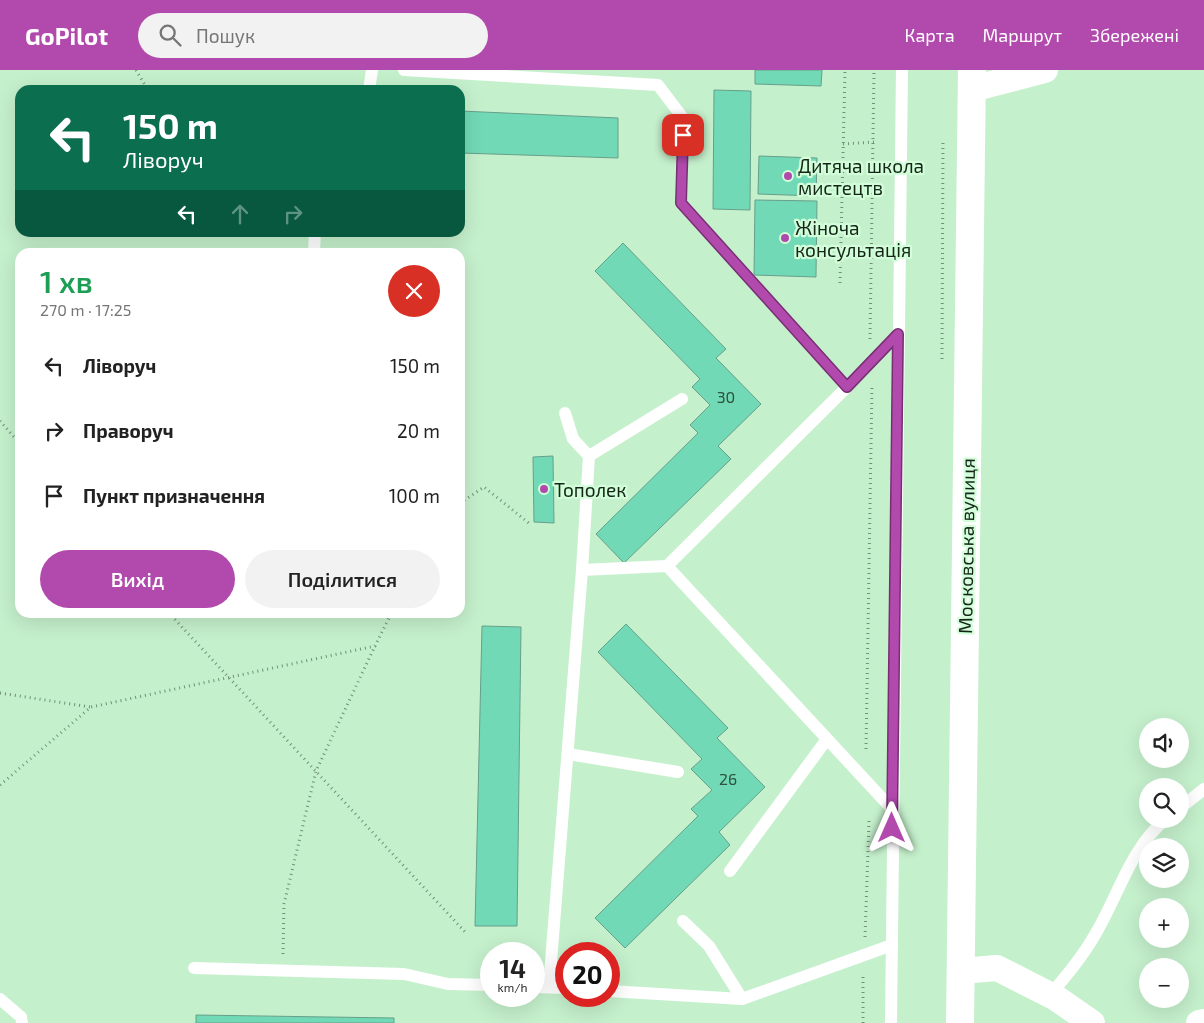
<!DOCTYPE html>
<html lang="uk">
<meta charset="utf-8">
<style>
body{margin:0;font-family:"Exo 2",sans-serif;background:#f2f2f2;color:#222;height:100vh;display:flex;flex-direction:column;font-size:19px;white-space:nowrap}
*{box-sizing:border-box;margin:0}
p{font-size:16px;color:#767676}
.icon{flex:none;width:28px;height:28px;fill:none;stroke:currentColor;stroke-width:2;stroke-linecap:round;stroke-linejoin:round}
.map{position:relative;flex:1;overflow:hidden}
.side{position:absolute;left:15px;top:178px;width:450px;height:370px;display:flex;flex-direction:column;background:#fff;border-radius:15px;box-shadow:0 5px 20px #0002}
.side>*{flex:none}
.top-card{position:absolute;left:15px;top:15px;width:450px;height:152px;border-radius:15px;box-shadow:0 5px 20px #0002;background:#0b6e4f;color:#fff;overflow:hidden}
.tools{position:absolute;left:1139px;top:648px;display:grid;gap:10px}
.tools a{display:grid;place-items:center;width:50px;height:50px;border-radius:50%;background:#fff;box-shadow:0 5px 20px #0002;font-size:25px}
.speed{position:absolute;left:480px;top:872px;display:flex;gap:10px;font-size:25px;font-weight:700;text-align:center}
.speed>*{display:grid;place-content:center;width:65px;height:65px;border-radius:50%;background:#fff;box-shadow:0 5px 20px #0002;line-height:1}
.speed small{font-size:12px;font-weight:400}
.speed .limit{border:8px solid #d22;background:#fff;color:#111}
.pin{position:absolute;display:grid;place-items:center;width:42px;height:42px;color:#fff;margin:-21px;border-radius:10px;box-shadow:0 2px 8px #0006}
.me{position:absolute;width:55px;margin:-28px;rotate:0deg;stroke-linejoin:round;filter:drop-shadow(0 0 4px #0008)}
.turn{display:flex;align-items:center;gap:18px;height:105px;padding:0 25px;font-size:22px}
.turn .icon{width:65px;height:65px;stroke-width:2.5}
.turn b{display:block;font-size:35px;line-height:42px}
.lanes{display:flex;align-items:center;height:48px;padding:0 25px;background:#0003;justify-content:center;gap:25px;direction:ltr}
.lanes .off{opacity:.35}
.round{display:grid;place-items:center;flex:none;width:52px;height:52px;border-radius:26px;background:#f2f2f2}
.overview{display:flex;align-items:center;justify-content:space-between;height:85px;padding:0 25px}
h1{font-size:30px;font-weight:600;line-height:38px;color:#1e9e55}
.button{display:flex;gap:10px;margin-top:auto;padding:10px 25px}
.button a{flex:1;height:58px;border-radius:30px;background:#b24aad;color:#fff;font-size:20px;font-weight:600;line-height:58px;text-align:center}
.button a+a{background:#f2f2f2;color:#222}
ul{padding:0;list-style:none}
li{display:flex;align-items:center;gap:15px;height:65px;padding:0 25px}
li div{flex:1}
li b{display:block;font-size:19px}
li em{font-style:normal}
header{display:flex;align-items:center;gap:30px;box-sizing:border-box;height:70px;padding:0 25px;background:#b24aad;color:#fff}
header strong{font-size:24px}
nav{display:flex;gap:28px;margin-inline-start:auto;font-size:18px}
.search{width:350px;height:45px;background:#f2f2f2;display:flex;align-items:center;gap:12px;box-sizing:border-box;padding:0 18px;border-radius:28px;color:#767676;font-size:19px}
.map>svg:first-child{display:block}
.building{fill:#71d9b6;stroke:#679f8a}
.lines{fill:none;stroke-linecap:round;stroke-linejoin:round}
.path{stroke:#729177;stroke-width:3;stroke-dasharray:1 4;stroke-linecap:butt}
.service{stroke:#fff;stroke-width:12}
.minor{stroke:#fff;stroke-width:26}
.primary{stroke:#fff;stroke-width:28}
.route-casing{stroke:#743070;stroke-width:12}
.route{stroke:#b24aad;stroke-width:9}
.poi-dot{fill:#b24aad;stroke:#d2fed9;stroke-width:2}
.labels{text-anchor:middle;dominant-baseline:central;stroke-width:4.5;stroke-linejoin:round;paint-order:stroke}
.number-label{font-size:16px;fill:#2c5340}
.poi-label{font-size:19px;fill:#152618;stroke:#d2fed9;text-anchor:start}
.street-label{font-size:19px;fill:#152618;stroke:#d2fed9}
</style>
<header>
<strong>GoPilot</strong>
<div class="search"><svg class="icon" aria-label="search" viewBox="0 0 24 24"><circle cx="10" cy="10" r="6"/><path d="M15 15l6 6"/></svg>Пошук</div>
<nav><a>Карта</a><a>Маршрут</a><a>Збережені</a></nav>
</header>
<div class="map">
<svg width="1204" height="953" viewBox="0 0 1204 953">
<rect width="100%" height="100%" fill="#c5f0cc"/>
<g class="building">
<polygon points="755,0 822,0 821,16 755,14"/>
<polygon points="714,20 751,21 750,140 713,139"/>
<polygon points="460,41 618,48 618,88 460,83"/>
<polygon points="759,86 817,88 816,126 758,124"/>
<polygon points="755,130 817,131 816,207 754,205"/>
<polygon points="623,173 726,279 716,288 761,334 718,376 731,389 624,493 596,464 698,363 690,355 710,335 692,317 700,309 595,201"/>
<polygon points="553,386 554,453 534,452 533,387"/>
<polygon points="626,554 728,658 717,668 765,717 719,762 730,775 625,878 595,848 698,746 691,739 712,720 691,699 702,689 598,582"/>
<polygon points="482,556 521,557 517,856 475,856"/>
<polygon points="196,945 394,948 394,953 196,953"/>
</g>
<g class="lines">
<g class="path">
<polyline points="136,0 148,20"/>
<polyline points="843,74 874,72"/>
<polyline points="840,213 845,0"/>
<polyline points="870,269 874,0"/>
<polyline points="942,289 943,70"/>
<polyline points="0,351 20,374"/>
<polyline points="460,433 484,417 530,454"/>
<polyline points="168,542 466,863"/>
<polyline points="0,623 90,637"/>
<polyline points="866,679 872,315"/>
<polyline points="0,715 91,637 375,576 392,542"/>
<polyline points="865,867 869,751"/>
<polyline points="283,884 284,834 316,701 375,576"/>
<polyline points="863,953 863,906"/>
</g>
<g class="service">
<polyline points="404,0 658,15 683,48 681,133 847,317 667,496 892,739"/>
<polyline points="369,20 372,0"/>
<polyline points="314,182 315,162"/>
<polyline points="847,317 898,264"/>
<polyline points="565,343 573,369 589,386"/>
<polyline points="582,500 589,386 682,329"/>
<polyline points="568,684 678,702"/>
<polyline points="1180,738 1204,719"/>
<polyline points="730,801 827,669"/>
<polyline points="683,851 709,876 742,929"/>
<polyline points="194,898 404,904 448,914 491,915"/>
<polyline points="534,917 566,918"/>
<polyline points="549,917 582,500 667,496"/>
<polyline points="609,921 742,929 892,875"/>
<path d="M1050,925C1067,905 1083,886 1096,863C1118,826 1131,777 1166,749"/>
<polyline points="0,929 21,947 22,953"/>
<polyline points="891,953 902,0"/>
</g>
<g class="minor">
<polyline points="972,19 1045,0"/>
<polyline points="961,901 997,898 1056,928 1092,953"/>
<polyline points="1199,953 1204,952"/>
</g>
<polyline class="primary" points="960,953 972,0"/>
</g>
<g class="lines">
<defs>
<polyline id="route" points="683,65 681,133 847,317 898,264 892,758"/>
</defs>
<use href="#route" class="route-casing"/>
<use href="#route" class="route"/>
</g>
<g class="poi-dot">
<circle cx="788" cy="106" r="5"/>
<circle cx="785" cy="168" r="5"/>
<circle cx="544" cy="419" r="5"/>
</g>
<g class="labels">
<g class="number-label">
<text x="726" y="326">30</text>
<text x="728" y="708">26</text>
</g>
<g class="poi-label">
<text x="798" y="95">Дитяча школа<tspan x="798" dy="22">мистецтв</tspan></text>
<text x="795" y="157">Жіноча<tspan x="795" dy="22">консультація</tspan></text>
<text x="554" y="419">Тополек</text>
</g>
<g class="street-label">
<text transform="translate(966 476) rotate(-89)">Московська вулиця</text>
</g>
</g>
</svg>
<div class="tools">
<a><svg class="icon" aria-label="sound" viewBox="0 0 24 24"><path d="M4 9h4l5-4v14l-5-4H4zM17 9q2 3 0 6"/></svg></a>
<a><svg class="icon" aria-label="search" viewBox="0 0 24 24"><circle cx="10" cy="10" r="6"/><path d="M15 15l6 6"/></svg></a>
<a><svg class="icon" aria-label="layers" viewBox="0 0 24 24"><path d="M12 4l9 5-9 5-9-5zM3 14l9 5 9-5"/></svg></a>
<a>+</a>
<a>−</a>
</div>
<div class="speed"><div>14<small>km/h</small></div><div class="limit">20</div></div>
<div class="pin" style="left:683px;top:65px;background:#d93025"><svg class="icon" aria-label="arrive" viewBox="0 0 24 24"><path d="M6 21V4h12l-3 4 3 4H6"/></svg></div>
<svg class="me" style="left:892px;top:758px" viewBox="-20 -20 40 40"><path d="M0-17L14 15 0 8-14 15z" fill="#b24aad" stroke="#fff" stroke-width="4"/></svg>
<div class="top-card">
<div class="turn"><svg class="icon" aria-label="left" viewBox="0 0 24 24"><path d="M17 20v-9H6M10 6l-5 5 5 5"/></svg><div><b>150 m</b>Ліворуч</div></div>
<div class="lanes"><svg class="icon" aria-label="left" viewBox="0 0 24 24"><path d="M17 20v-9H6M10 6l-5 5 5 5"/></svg><svg class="icon off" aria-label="ahead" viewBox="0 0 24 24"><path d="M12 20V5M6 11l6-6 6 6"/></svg><svg class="icon off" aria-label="right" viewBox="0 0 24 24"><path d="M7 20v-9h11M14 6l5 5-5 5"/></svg></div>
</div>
<section class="side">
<div class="overview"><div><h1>1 хв</h1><p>270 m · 17:25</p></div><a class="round" style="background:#d93025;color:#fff"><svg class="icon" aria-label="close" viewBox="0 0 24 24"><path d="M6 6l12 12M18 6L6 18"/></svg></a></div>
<ul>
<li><svg class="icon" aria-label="left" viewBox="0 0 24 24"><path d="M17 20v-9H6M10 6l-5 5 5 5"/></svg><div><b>Ліворуч</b></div><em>150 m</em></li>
<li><svg class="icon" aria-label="right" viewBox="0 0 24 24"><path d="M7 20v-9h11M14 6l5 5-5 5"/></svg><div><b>Праворуч</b></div><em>20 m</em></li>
<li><svg class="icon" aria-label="arrive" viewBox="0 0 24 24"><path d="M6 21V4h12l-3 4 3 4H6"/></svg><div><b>Пункт призначення</b></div><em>100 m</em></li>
</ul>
<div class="button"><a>Вихід</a><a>Поділитися</a></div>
</section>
</div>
